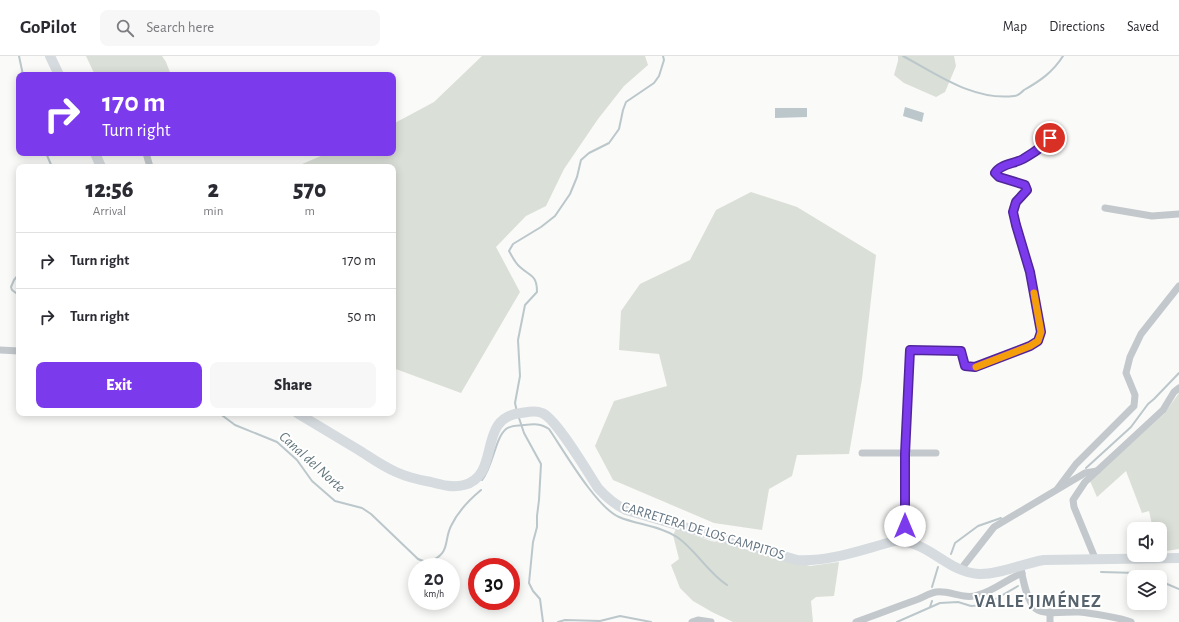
<!DOCTYPE html>
<meta charset="utf-8">
<style>
body{margin:0;font-family:"Alegreya Sans",sans-serif;background:#f7f7f7;color:#2b2b33;height:100vh;display:flex;flex-direction:column;font-size:15px;white-space:nowrap}
*{box-sizing:border-box;margin:0}
p{font-size:13px;color:#7c7c81}
.icon{flex:none;width:22px;height:22px;fill:none;stroke:currentColor;stroke-width:2;stroke-linecap:round;stroke-linejoin:round}
.map{position:relative;flex:1;overflow:hidden}
.panel{position:absolute;left:16px;top:108px;width:380px;height:252px;display:flex;flex-direction:column;background:#fff;border-radius:8px;box-shadow:0 2px 10px #0003}
.panel>*{flex:none}
.top-card{position:absolute;left:16px;top:16px;width:380px;height:84px;border-radius:8px;box-shadow:0 2px 10px #0003;background:#7c3aed;color:#fff;overflow:hidden}
.buttons{position:absolute;left:1127px;top:466px;display:grid;gap:8px}
.buttons a{display:grid;place-items:center;width:40px;height:40px;border-radius:8px;background:#fff;box-shadow:0 2px 10px #0003;font-size:20px}
.speed{position:absolute;left:408px;top:502px;display:flex;gap:8px;font-size:20px;font-weight:700;text-align:center}
.speed>*{display:grid;place-content:center;width:52px;height:52px;border-radius:50%;background:#fff;box-shadow:0 2px 10px #0003;line-height:1}
.speed small{font-size:10px;font-weight:400}
.speed .limit{border:6px solid #d22;background:#fff;color:#111}
.pin{position:absolute;display:grid;place-items:center;width:34px;height:34px;color:#fff;margin:-17px;border:2px solid #fff;border-radius:50%;box-shadow:0 1px 4px #0007}
.me{position:absolute;width:44px;margin:-22px;rotate:0deg;stroke-linejoin:round;filter:drop-shadow(0 0 3px #0008)}
.turn{display:flex;align-items:center;gap:14px;height:84px;padding:0 20px;font-size:18px}
.turn .icon{width:52px;height:52px;stroke-width:2.5}
.turn b{display:block;font-size:28px;line-height:34px}
.eta{display:flex;justify-content:space-evenly;align-items:center;height:68px;text-align:center}
.eta b{font-size:24px;font-weight:800;line-height:28px}
.button{display:flex;gap:8px;margin-top:auto;padding:8px 20px}
.button a{flex:1;height:46px;border-radius:8px;background:#7c3aed;color:#fff;font-size:16px;font-weight:800;line-height:46px;text-align:center}
.button a+a{background:#f7f7f7;color:#2b2b33}
ul{padding:0;list-style:none}
li{display:flex;align-items:center;gap:12px;height:56px;padding:0 20px;border-top:1px solid #e1e1e2}
li div{flex:1}
li b{display:block;font-size:15px}
li em{font-style:normal}
header{display:flex;align-items:center;gap:24px;box-sizing:border-box;height:56px;padding:0 20px;background:#fff;border-bottom:1px solid #e1e1e2}
header strong{font-size:19px}
nav{display:flex;gap:22px;margin-inline-start:auto;font-size:14px}
.search{width:280px;height:36px;background:#f7f7f7;display:flex;align-items:center;gap:10px;box-sizing:border-box;padding:0 14px;border-radius:8px;color:#7c7c81;font-size:15px}
.map>svg:first-child{display:block}
.green{fill:#dadfd7}
.water{fill:#bbc7cb}
.lines{fill:none;stroke-linecap:round;stroke-linejoin:round}
.stream{stroke:#bbc7cb;stroke-width:2}
.minor{stroke:#c3c8cc;stroke-width:7}
.secondary{stroke:#d6dbdf;stroke-width:10}
.route-casing{stroke:#51269a;stroke-width:10}
.route{stroke:#7c3aed;stroke-width:7}
.slow{stroke:#f59e0b;stroke-width:7}
.labels{text-anchor:middle;dominant-baseline:central;stroke-width:4;stroke-linejoin:round;paint-order:stroke}
.street-label{font-size:14px;fill:#657683;stroke:#fff}
.water-label{font-size:15px;font-style:italic;fill:#60757c;stroke:#fff}
.district-label{font-size:18px;font-weight:bold;letter-spacing:1px;fill:#57646e;stroke:#fff}
</style>
<header>
<strong>GoPilot</strong>
<div class="search"><svg class="icon" aria-label="search" viewBox="0 0 24 24"><circle cx="10" cy="10" r="6"/><path d="M15 15l6 6"/></svg>Search here</div>
<nav><a>Map</a><a>Directions</a><a>Saved</a></nav>
</header>
<div class="map">
<svg width="1179" height="566" viewBox="0 0 1179 566">
<rect width="100%" height="100%" fill="#fafaf8"/>
<g class="green">
<polygon points="86,0 162,0 166,6 171,19 95,19"/>
<polygon points="482,0 645,0 648,9 624,30 598,63 564,113 546,150 526,160 496,191 520,236 461,337 393,312 393,111 295,111 328,97 393,97 393,68 434,46"/>
<polygon points="898,0 954,0 956,10 945,36 936,41 904,27 894,19 898,5"/>
<polygon points="751,136 797,151 876,199 862,323 849,398 797,399 792,420 769,433 762,474 714,467 613,424 595,390 614,345 667,330 659,298 619,294 621,255 640,228 690,204 716,154"/>
<polygon points="1179,337 1179,493 1160,496 1160,473 1153,473 1149,455 1142,457 1126,415 1097,441 1090,425 1164,358"/>
<polygon points="676,473 711,485 744,491 810,510 839,506 834,540 816,541 811,545 813,566 733,566 712,556 693,545 680,532 671,509 679,503 673,479"/>
</g>
<g class="water">
<polygon points="905,51 924,57 922,66 903,60"/>
<polygon points="775,52 807,52 807,61 775,62"/>
</g>
<g class="lines">
<g class="stream">
<polyline points="19,0 23,19"/>
<path d="M903,0C937,18 973,45 1014,40C1018,40 1021,37 1024,34C1040,25 1053,16 1063,0"/>
<polyline points="46,97 52,111"/>
<polyline points="16,237 12,234 11,231 14,224 19,218"/>
<path d="M517,356L515,347L520,320L518,284L525,249L537,236C537,219 531,221 520,211C515,207 512,200 509,195L513,188L541,171L555,160L570,138L577,121L581,104L589,97L609,87L619,73L623,54L626,46L654,27L659,20L664,4L663,0"/>
<path d="M219,357L235,369L277,386L297,404L312,425L335,445L362,452L371,458L418,503C424,506 427,506 433,504C450,496 444,484 451,470C458,455 469,444 481,434"/>
<polyline points="519,362 524,377 541,408 539,444 537,460 537,471 533,486 529,527 533,535 540,543 543,566"/>
<polyline points="1086,412 1131,371 1148,348 1154,343 1179,317"/>
<path d="M482,424C493,411 495,382 506,373C511,369 518,370 524,369C533,368 541,367 549,373C564,395 596,451 619,461C638,469 658,469 677,481C696,494 708,517 727,529"/>
<polyline points="951,498 955,487 978,470 1001,462"/>
<polyline points="1101,516 1137,517 1148,521"/>
<polyline points="1160,525 1179,533"/>
<polyline points="932,531 938,511"/>
<polyline points="930,551 932,545"/>
<polyline points="558,566 565,564 600,565 620,560 651,566"/>
<polyline points="897,566 940,547 958,546 971,550 985,549 1018,530"/>
</g>
<g class="minor">
<polyline points="146,97 150,111"/>
<polyline points="1105,152 1152,160 1179,158"/>
<polyline points="0,294 19,295"/>
<polyline points="862,397 936,397"/>
<polyline points="1058,432 1076,408 1134,350 1135,339 1126,317 1130,301 1141,278 1179,230"/>
<path d="M905,484V398L910,294L961,295L965,310L975,311L1030,290L1038,285L1041,276L1030,216L1016,169L1013,156L1016,146L1027,134L1025,129L999,121L995,117C1000,108 1014,108 1022,103C1035,96 1046,87 1056,76"/>
<polyline points="1095,502 1074,451 1073,444 1085,426 1163,354 1174,336 1179,332"/>
<polyline points="961,513 994,471 1085,417 1097,415"/>
<path d="M1021,513C1023,524 1027,546 1036,553C1046,560 1067,555 1079,556C1090,557 1122,562 1131,566"/>
<polyline points="1050,556 1050,566"/>
<polyline points="692,566 698,564 711,566"/>
<path d="M856,566C876,559 896,551 916,544C923,542 929,537 936,536C950,534 964,544 978,539C994,535 1007,523 1022,517"/>
</g>
<g class="secondary">
<polyline points="50,0 59,19"/>
<polyline points="95,97 101,111"/>
<path d="M297,357C317,369 337,381 357,393C370,401 382,410 396,416C407,421 419,424 431,426C442,429 453,432 464,429C502,419 476,361 521,357C528,356 535,354 542,357C556,362 588,417 598,432C606,441 614,448 626,454L797,504C831,506 863,493 895,485C929,484 946,516 979,518C999,519 1024,507 1044,504L1179,502"/>
</g>
</g>
<g class="lines">
<defs>
<path id="route" d="M905,470V398L910,294L961,295L965,310L975,311L1030,290L1038,285L1041,276L1030,216L1016,169L1013,156L1016,146L1027,134L1025,129L999,121L995,117C1000,108 1014,108 1023,103C1033,97 1043,91 1050,82"/>
</defs>
<use href="#route" class="route-casing"/>
<use href="#route" class="route"/>
<polyline class="slow" points="976,311 1030,290 1038,285 1041,276 1034,237"/>
</g>
<g class="labels">
<g class="street-label">
<text transform="translate(703 475) rotate(17)">CARRETERA DE LOS CAMPITOS</text>
</g>
<g class="water-label">
<text transform="translate(312 406) rotate(42)">Canal del Norte</text>
</g>
<g class="district-label">
<text x="1038" y="546">VALLE JIMÉNEZ</text>
</g>
</g>
</svg>
<div class="buttons">
<a><svg class="icon" aria-label="sound" viewBox="0 0 24 24"><path d="M4 9h4l5-4v14l-5-4H4zM17 9q2 3 0 6"/></svg></a>
<a><svg class="icon" aria-label="layers" viewBox="0 0 24 24"><path d="M12 4l9 5-9 5-9-5zM3 14l9 5 9-5"/></svg></a>
</div>
<div class="speed"><div>20<small>km/h</small></div><div class="limit">30</div></div>
<div class="pin" style="left:1050px;top:82px;background:#d93025"><svg class="icon" aria-label="arrive" viewBox="0 0 24 24"><path d="M6 21V4h12l-3 4 3 4H6"/></svg></div>
<svg class="me" style="left:905px;top:470px" viewBox="-20 -20 40 40"><circle r="19" fill="#fff"/><path d="M0-13L10 11 0 6-10 11z" fill="#7c3aed"/></svg>
<div class="top-card">
<div class="turn"><svg class="icon" aria-label="right" viewBox="0 0 24 24"><path d="M7 20v-9h11M14 6l5 5-5 5"/></svg><div><b>170 m</b>Turn right</div></div>
</div>
<section class="panel">
<div class="eta">
<div><b>12:56</b><p>Arrival</p></div>
<div><b>2</b><p>min</p></div>
<div><b>570</b><p>m</p></div>
</div>
<ul>
<li><svg class="icon" aria-label="right" viewBox="0 0 24 24"><path d="M7 20v-9h11M14 6l5 5-5 5"/></svg><div><b>Turn right</b></div><em>170 m</em></li>
<li><svg class="icon" aria-label="right" viewBox="0 0 24 24"><path d="M7 20v-9h11M14 6l5 5-5 5"/></svg><div><b>Turn right</b></div><em>50 m</em></li>
</ul>
<div class="button"><a>Exit</a><a>Share</a></div>
</section>
</div>
